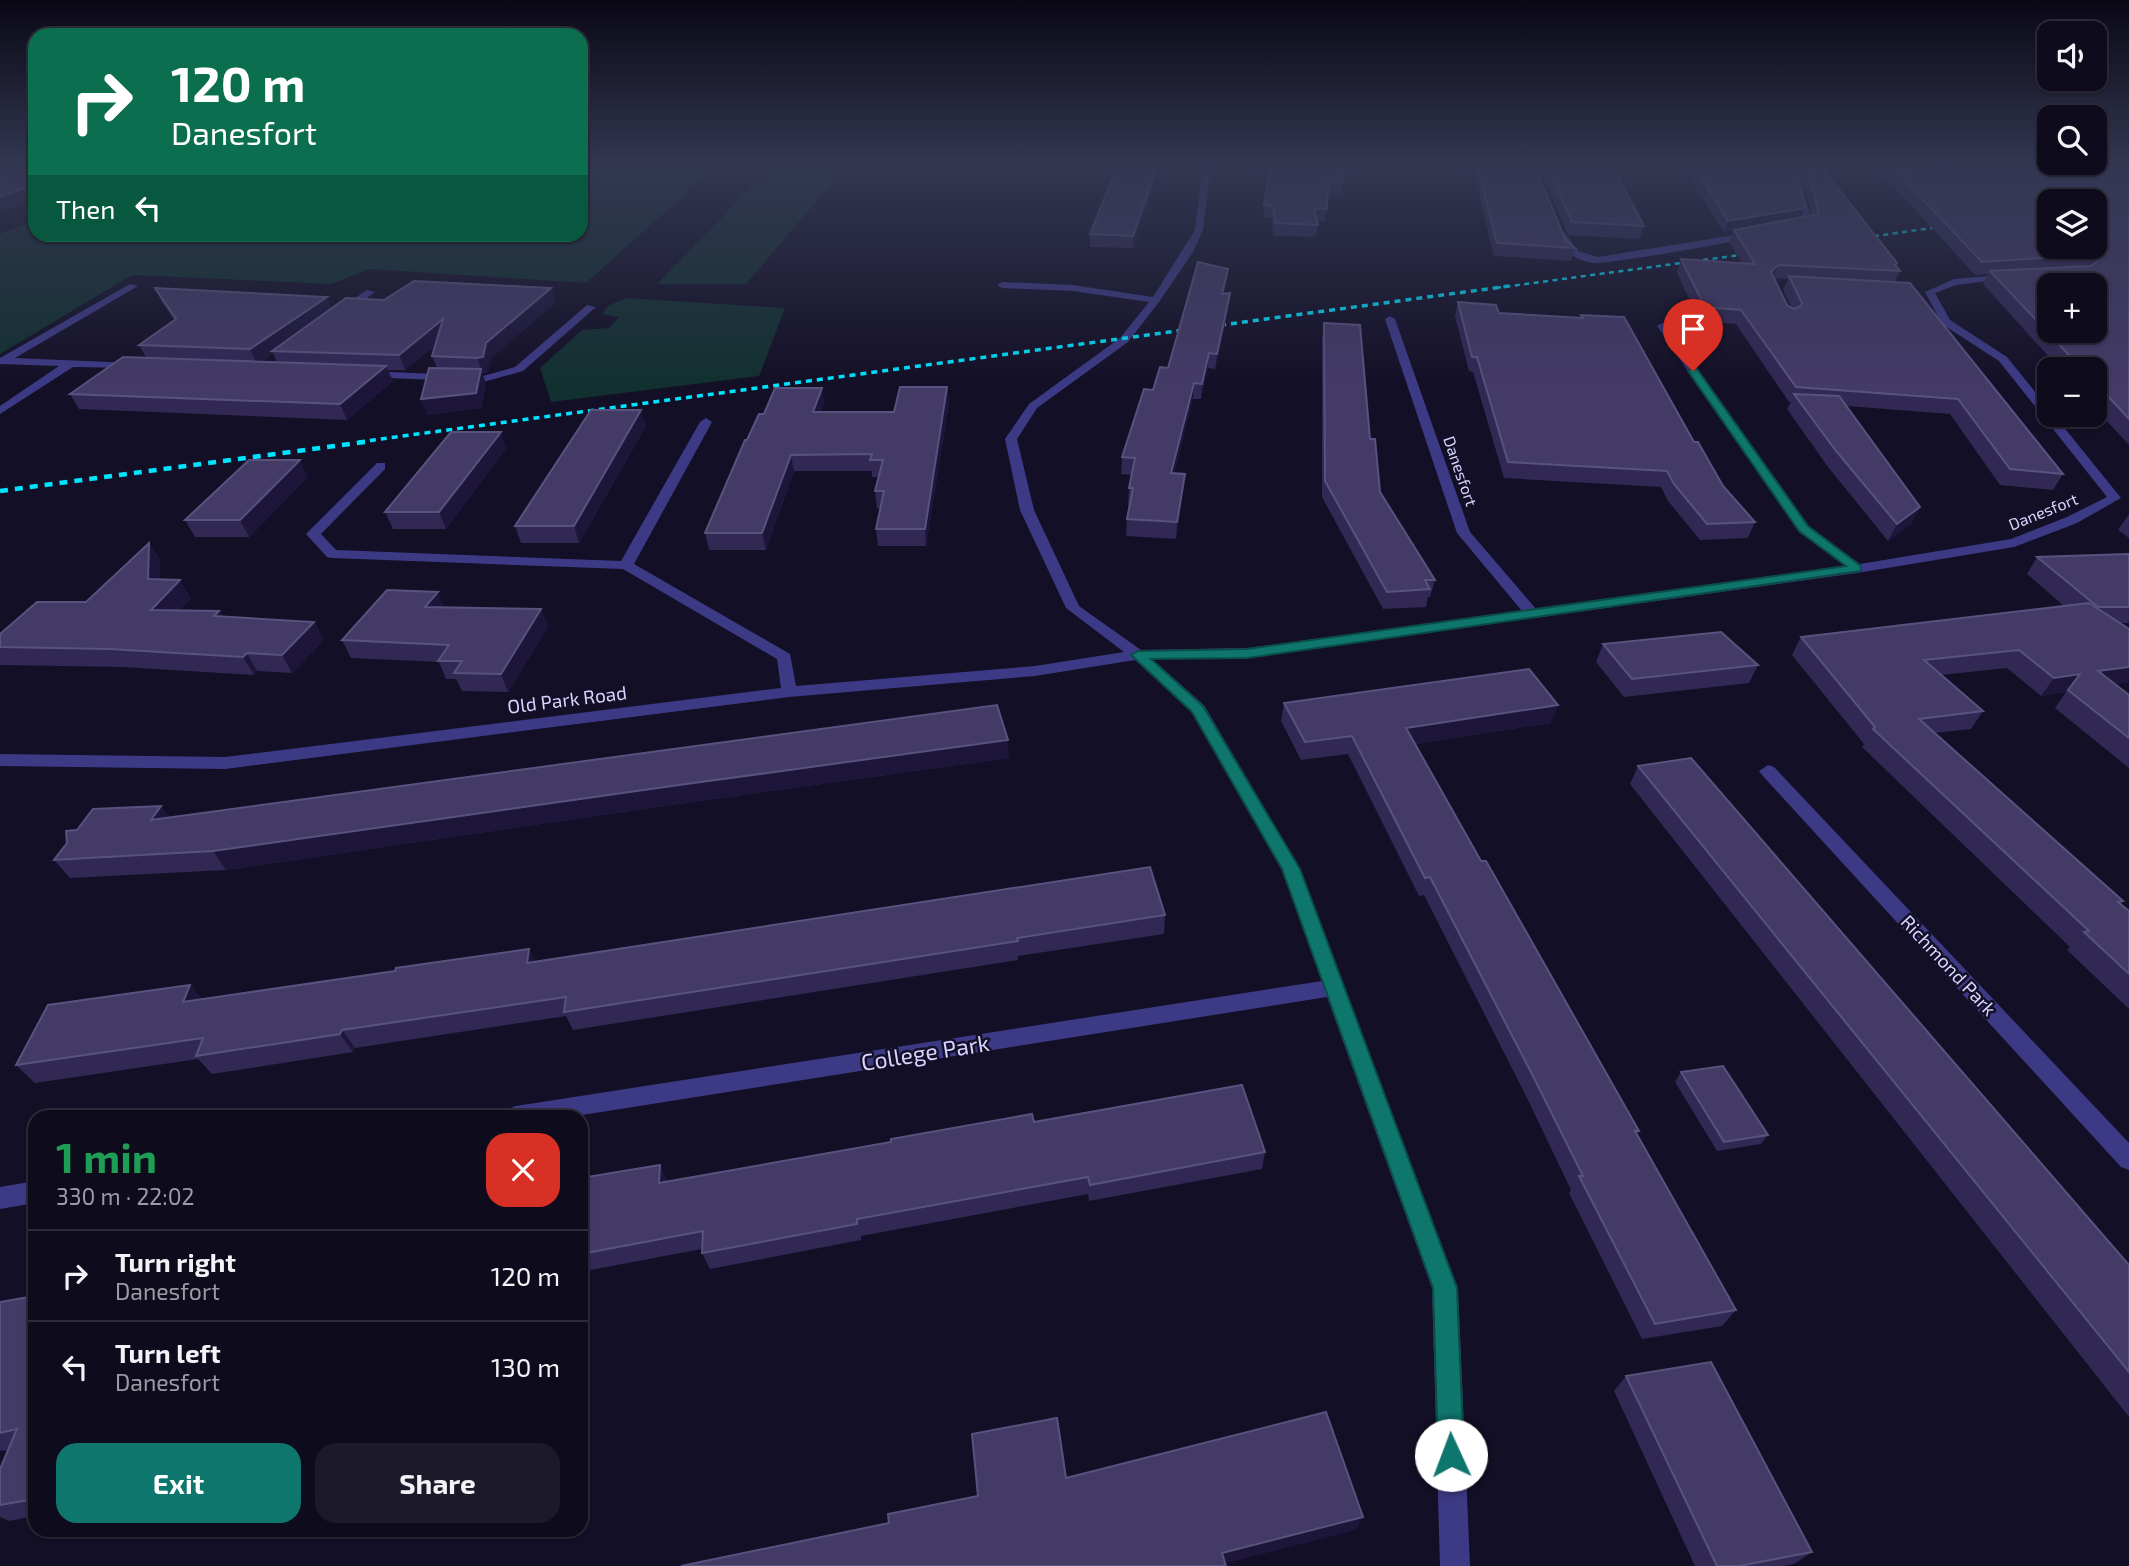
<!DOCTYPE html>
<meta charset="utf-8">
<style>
body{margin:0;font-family:"Exo 2",sans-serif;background:#1c1929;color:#f1f3f6;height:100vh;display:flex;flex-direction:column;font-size:26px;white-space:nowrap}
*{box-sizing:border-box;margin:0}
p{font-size:23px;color:#9b9ba3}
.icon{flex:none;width:38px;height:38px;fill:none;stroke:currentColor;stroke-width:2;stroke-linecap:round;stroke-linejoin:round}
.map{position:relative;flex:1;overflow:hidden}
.side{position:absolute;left:28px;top:1110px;width:560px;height:427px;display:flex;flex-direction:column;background:#0e0b1c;border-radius:21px;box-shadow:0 2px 5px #0004,0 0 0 2px #2e2b3b}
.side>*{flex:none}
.guide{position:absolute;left:28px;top:28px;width:560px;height:214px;border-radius:21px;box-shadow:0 2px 5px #0004,0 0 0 2px #2e2b3b;background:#0b6e4f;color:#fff;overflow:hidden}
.buttons{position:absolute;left:2037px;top:21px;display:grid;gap:14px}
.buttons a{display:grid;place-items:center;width:70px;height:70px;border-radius:14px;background:#0e0b1c;box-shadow:0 2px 5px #0004,0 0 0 2px #2e2b3b;font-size:35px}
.pin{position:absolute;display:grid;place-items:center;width:60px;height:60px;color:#fff;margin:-72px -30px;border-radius:50% 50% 50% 0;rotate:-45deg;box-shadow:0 0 7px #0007}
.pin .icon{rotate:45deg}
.me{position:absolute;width:77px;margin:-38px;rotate:358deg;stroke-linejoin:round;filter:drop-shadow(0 0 5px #0008)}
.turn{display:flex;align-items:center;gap:24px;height:147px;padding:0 28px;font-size:32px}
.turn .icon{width:91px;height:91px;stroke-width:2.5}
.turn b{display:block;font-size:49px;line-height:60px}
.then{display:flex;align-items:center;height:66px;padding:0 28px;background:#0003;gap:14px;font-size:26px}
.round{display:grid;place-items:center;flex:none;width:74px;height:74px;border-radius:21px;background:#1c1929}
.summary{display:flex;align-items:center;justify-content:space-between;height:119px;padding:0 28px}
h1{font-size:42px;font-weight:700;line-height:52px;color:#1e9e55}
.button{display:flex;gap:14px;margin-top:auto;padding:14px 28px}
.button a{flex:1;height:80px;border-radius:21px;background:#0f766e;color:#fff;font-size:28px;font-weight:700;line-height:80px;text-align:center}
.button a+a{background:#1c1929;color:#f1f3f6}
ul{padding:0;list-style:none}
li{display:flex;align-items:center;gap:21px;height:91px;padding:0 28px;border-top:2px solid #2e2b3b}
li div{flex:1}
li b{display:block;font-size:26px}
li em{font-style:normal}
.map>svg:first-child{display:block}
.green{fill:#12302f}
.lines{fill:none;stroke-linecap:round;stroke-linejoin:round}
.minor{fill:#3d3a85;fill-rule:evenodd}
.rail-far2{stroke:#00e5ff;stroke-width:2.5;stroke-dasharray:5 4.5;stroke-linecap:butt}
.rail-far1{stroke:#00e5ff;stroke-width:3.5;stroke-dasharray:6 5;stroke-linecap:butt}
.rail{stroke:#00e5ff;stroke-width:4.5;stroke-dasharray:8 7;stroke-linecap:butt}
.wall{fill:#312854;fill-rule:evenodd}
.shaded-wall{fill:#1d163a}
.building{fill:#433a66;stroke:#5a527e;stroke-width:2;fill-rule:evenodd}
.route{fill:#0f766e;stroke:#0a4d48;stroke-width:2}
.labels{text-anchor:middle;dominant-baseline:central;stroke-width:5;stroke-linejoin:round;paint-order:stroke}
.far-street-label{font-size:16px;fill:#d9d4ff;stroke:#130f26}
.street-label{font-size:19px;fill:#d9d4ff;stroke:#130f26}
.near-street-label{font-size:23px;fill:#d9d4ff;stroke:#130f26}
</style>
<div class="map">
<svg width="2129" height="1566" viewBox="0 0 2129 1566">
<rect width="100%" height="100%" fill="#130f26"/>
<g class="green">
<polygon points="581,164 718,164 586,283 369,269 331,284 132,275 0,354 0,234 35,220 35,234 581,234"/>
<polygon points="774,164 848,164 746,284 657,284"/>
<polygon points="627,298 785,308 759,376 551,402 540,368 582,330 609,328 619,317 602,314 609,305"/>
</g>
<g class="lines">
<g class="minor">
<polygon points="1203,164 1211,164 1203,230 1193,252 1159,302 1128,342 1037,408 1017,439 1034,510 1079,606 1141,650 1247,648 1522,611 1457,533 1385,319 1390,316 1395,319 1470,532 1536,609 1845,566 1799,532 1657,326 1662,323 1666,324 1809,526 1860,564 2011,539 2067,517 2107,497 1999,361 1942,324 1925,292 1954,279 2011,274 2011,278 1956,285 1935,293 1950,320 2007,357 2049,409 2049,415 2054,415 2121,498 2077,523 2014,547 1857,573 1247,658 1152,659 1204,705 1300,869 1458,1288 1470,1566 1440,1566 1432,1288 1327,997 576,1116 505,1116 508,1109 516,1106 1322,981 1282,869 1192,712 1135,660 1035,676 789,697 225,769 0,766 0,754 225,757 781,688 777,659 623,569 332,558 327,557 306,534 377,463 385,463 385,469 321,534 336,550 621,561 700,422 706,418 712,422 634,564 790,654 796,686 1035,666 1124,652 1066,608 1020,510 1005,439 1029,404 1120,338 1149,302 1073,291 1002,288 997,285 1002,282 1073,285 1153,297 1195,230"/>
<polygon points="1789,164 1797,164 1812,225 1794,231 1791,226 1803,223"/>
<polygon points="1881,173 1912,174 1916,176 1912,178 1878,177"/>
<path d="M1558,232H1564L1578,251L1598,257L1753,232L1757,235C1748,241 1612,263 1596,263C1579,262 1558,251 1558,232Z"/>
<polygon points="130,284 138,286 15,358 133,363 138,366 137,368 73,367 0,414 0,406 59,366 0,364 0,358"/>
<polygon points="367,290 375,292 345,314 337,314 337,310"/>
<polygon points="587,305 596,307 523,371 483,382 367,377 362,374 367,371 483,376 515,367"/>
<polygon points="1768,765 1774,767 2129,1143 2129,1170 2121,1167 1762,775 1759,771"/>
<polygon points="35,1181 35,1203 0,1209 0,1187"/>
</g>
<g class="rail-far2">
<polyline points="1855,239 1952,225"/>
<polyline points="1496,288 1755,253"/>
</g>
<polyline class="rail-far1" points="359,442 1509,286"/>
<polyline class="rail" points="0,491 372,441"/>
</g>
<g class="wall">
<polygon points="1114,164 1161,164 1133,248 1090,247 1090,234 1118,165"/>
<polygon points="1253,164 1357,164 1355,176 1343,176 1341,195 1327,194 1325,221 1317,221 1318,225 1316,237 1273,236 1272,218 1263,218 1269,174 1252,173"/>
<polygon points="1367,164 1534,164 1565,239 1575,248 1571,261 1494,256 1473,170"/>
<path d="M1538,164H1794L1801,217L1812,215L1799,164H1819L1900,271L1895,282L2063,474L2053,490L2000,485L1950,414L1847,406L1920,507L1911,524L1888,541L1828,467L1787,409L1791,402H1789L1736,324L1700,321L1677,273L1681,259L1742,263L1729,242L1733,232L1724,233L1685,169L1612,166L1644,226L1639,239L1568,235ZM1774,278L1788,279L1783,290L1792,308L1787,305Z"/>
<polygon points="1874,164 1972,164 1962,167 2129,164 2129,445 2095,408 2095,369 2060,369 1983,284 1988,274 1975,275 1889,181 1893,171 1880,171"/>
<polygon points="1227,283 1224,293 1230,293 1229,307 1215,369 1208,368 1201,399 1193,399 1174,474 1183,491 1176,539 1126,536 1127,519 1129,505 1128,505 1129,488 1132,475 1121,474 1122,457 1153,390"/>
<path d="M155,288L332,308L384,300L556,302L491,358L488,372L482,373L486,384L481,408L427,415L421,399L437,368L432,356L436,344L405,370H388L393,381L347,420L79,409L70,394L146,357L139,345L175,321L162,302ZM273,353L277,362H261Z"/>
<polygon points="1458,302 1499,313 1580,318 1581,315 1694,442 1723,486 1755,522 1748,538 1700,540 1668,501 1661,487 1504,478 1473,372 1469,371 1455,316"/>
<polygon points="1324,323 1370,439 1380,492 1435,580 1430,597 1428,597 1426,607 1383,609 1322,497 1322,338"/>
<polygon points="947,387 949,403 926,546 878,546 876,529 880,508 877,508 875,491 879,477 872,477 872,471 794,471 766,550 709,550 705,533 764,414 822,388 824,403 821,412 894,412"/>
<polygon points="646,426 579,543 521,543 515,526"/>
<polygon points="506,448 446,529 393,529 385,512"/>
<polygon points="308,477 249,537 195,537 185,520"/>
<polygon points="2129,514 2129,538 2118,530"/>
<polygon points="149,543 160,560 159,579 191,598 179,610 219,611 223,616 314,622 324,640 292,673 257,671 254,675 122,667 0,665 0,634 86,602"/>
<polygon points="2129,554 2129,623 2120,623 2129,682 2115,684 2129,695 2129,768 2055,708 2066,692 2041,696 2007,668 1941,675 1983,711 1971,729 1935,733 2123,901 2121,904 2129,911 2129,1009 2067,950 2070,947 1862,747 1864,744 1792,655 1801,637 2064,606 2027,574 2037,557"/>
<polygon points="444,607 541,609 548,627 508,692 462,691 456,679 446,679 439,662 351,658 342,640"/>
<polygon points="1603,644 1758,665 1749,683 1624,697 1596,662"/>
<polygon points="1284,703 1551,723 1415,744 1481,861 1639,1131 1637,1134 1736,1310 1722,1326 1642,1339 1569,1193 1571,1190 1527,1098 1424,895 1419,896 1348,754 1301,760 1281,721"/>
<polygon points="1009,758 685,803 226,870 70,878 54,860 77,830 170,817"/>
<polygon points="1638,766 2129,1265 2129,1417 1630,784"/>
<polygon points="1165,915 1164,934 1018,956 1018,960 573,1030 566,1016 355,1048 353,1052 212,1074 198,1059 35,1083 16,1065 190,985 202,999 395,971 529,949 535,962"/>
<polygon points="1681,1072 1768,1135 1761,1144 1717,1151 1675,1082"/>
<polygon points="1034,1122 1265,1152 1262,1169 1089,1201 1088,1194 861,1236 861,1240 710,1269 702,1253 702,1249 585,1271 581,1309 581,1178 668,1182"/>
<polygon points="35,1296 35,1516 9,1521 0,1517 0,1469 8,1450 0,1451 0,1302"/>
<polygon points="1626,1376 1812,1552 1794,1564 1784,1566 1695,1566 1614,1391"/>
</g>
<g class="shaded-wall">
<polygon points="0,164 33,164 0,179"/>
<polygon points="1158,164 1161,164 1133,248 1133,236"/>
<polygon points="1947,164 1972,164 1945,170"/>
<polygon points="35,184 35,199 0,213 0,197"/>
<polygon points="1805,208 1800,221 1734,230 1733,232 1724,233 1728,221"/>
<polygon points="1778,265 1773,278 1771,272"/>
<polygon points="1228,269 1227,283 1221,308 1222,294"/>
<polygon points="551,288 556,302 491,358 488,372 483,373 477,358 486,343"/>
<polygon points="1230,293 1229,307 1215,369 1217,354"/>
<polygon points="327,297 333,312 272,351 273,353 257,364 250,349"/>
<polygon points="443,319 448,333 405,370 399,355"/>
<polygon points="1209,353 1208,368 1201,399 1202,384"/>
<polygon points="386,366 393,381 347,420 340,404"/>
<polygon points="481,369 486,384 481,408 427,415 421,399"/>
<polygon points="1194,383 1193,399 1170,490 1171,473"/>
<polygon points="947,387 949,403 926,546 925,529"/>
<polygon points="822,388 824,403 816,428 813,412"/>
<polygon points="641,410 646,426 579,543 574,526"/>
<polygon points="501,432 506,448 446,529 439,512"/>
<polygon points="791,455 794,471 766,550 762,533"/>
<polygon points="300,460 308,477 249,537 240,520"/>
<polygon points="1185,474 1183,491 1176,539 1177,522"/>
<polygon points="1920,507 1911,524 1888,541 1897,524"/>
<polygon points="149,543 160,560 159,596 148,579"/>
<polygon points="180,580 191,598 162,628 151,610"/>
<polygon points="438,592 445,610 425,607"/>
<polygon points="541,609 548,627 508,692 501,674"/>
<polygon points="219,611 230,628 214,616"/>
<polygon points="314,622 324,640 292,673 282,655"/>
<polygon points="247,653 257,671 254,675 243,657"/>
<polygon points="2129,667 2129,682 2085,689 2098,671"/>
<polygon points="2080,674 2066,692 2041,696 2054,678"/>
<polygon points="1558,705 1551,723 1401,746 1406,728"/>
<polygon points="1008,740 1009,758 685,803 226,870 213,851 679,785"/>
<polygon points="161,806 175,824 151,820"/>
<polygon points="529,949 538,967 527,963"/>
<polygon points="190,985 205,1003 183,1002"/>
<polygon points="342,1030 355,1048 353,1052 340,1034"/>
<polygon points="660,1165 668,1182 659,1183"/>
<polygon points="581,1264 585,1271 581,1309"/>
<polygon points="1363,1517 1356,1530 1219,1565 1222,1553"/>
</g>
<g class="building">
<polygon points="26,164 35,164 35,184 0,197 0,174"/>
<polygon points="1118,164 1158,164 1133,236 1090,234"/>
<polygon points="1271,164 1343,164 1343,183 1328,182 1327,209 1314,208 1318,225 1275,223 1273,206 1264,205"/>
<polygon points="1477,164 1534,164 1565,239 1575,248 1497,243"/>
<polygon points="1546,164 1611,164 1644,226 1572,222"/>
<polygon points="1693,164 1794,164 1805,208 1728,221"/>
<polygon points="1807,164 1819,164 1897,263 1895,265 1900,271 1778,265 1771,272 1787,305 1794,309 1801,306 1802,303 1789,276 1910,283 2063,474 2010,469 1958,399 1796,387 1741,310 1705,307 1681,259 1755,264 1734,230 1819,214"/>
<path d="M1973,164H2129V419L2095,382V369H2082L1990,271L2090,266L2097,262L2096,259L2089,255L1982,262L1894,169L1937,170ZM2049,201H2095V247H2049ZM2049,285H2095V331H2049Z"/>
<polygon points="1198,262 1228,269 1222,294 1230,293 1217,354 1209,353 1202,384 1194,383 1171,473 1185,474 1177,522 1127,519 1133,488 1129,488 1135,458 1122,457 1144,389 1153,390 1160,367 1168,368"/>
<polygon points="414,281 551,288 486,343 483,357 477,358 432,356 443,319 399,355 272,351 346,298 384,300"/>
<polygon points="155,288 327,297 250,349 139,345 176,319"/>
<polygon points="1458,302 1496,305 1499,313 1583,318 1581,315 1624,317 1694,442 1698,442 1723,486 1755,522 1707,524 1674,484 1667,471 1508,462 1477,357 1472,357"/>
<polygon points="1324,323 1360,325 1370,439 1375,439 1380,492 1435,580 1425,580 1430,589 1387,592 1325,481"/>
<polygon points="123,357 386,366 340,404 70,394"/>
<polygon points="429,368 481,369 476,393 421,399"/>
<polygon points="900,387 947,387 925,529 876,529 884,491 875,491 883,460 870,460 872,454 791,455 762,533 705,533 745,440 747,440 759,414 764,414 775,388 822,388 813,412 894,412"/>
<polygon points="1794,394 1839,396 1920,507 1897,524 1836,451"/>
<polygon points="591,410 641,410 574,526 515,526"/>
<polygon points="451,432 501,432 439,512 385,512"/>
<polygon points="249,460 300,460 240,520 185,520"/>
<polygon points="149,543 148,579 180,580 151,610 219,611 214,616 314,622 282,655 247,653 243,657 110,649 0,647 0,634 37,602 86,602"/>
<polygon points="2129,554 2129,607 2098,607 2037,557"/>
<polygon points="387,590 438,592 425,607 541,609 501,674 454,673 462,661 438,661 449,645 342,640"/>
<polygon points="2089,603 2129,629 2129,667 2098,671 2129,695 2129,738 2068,690 2080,674 2054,678 2019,650 1924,660 1983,711 1919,719 2123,901 2118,902 2129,911 2129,974 2084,932 2089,931 1873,729 1875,727 1801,637"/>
<polygon points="1721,632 1758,665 1632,679 1603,644"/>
<polygon points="1529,669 1558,705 1406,728 1481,861 1486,861 1639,1131 1635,1131 1736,1310 1655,1324 1579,1176 1583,1176 1535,1080 1430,877 1425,878 1352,736 1305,742 1284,703"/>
<polygon points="997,705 1008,740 679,785 213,851 54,860 67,843 66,831 77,830 93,809 161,806 151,820"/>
<polygon points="1691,758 2129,1265 2129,1372 1638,766"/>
<polygon points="1150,867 1165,915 1017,938 1018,941 564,1012 566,997 342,1030 340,1034 196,1056 203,1038 16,1065 48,1005 190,985 183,1002 395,971 396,968 529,949 527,963"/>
<polygon points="1723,1066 1768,1135 1724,1142 1681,1072"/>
<polygon points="1242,1085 1265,1152 1090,1185 1088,1177 857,1219 857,1224 702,1253 703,1231 581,1254 581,1178 660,1165 659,1183 891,1142 891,1139 1032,1114 1034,1122"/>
<polygon points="35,1296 35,1499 0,1505 0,1469 17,1429 0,1433 0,1302"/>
<polygon points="1711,1362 1812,1552 1739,1566 1717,1566 1626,1376"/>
<polygon points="1326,1412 1363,1517 1222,1553 1226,1566 681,1566 889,1523 888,1514 978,1496 972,1434 1057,1418 1066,1478"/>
</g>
<linearGradient id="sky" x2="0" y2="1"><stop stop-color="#0a0815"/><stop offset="0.43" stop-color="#333752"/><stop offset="1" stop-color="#333752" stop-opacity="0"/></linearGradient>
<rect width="2129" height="384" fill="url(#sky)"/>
<polygon class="route" points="1690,369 1697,369 1808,526 1861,566 1861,571 1247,658 1151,659 1203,706 1300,869 1457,1288 1464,1455 1460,1464 1451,1468 1442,1464 1438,1455 1433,1288 1282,869 1192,712 1131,655 1138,651 1247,649 1846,566 1799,531 1688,371"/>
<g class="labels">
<g class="far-street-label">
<text transform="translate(1461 471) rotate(71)">Danesfort</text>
<text transform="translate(2043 511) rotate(-22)">Danesfort</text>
</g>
<g class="street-label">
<text transform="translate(567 699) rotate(-7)">Old Park Road</text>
<text transform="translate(1949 965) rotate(47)">Richmond Park</text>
</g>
<g class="near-street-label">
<text transform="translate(925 1052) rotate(-9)">College Park</text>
</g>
</g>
</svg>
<div class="buttons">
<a><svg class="icon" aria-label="sound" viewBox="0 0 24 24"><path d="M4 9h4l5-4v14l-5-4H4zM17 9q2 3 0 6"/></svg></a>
<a><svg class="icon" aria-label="search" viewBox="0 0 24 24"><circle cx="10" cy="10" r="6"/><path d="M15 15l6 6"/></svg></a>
<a><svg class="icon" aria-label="layers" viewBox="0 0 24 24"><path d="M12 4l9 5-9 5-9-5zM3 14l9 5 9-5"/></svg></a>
<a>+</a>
<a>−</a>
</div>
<div class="pin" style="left:1693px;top:371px;background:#d93025"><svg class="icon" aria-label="arrive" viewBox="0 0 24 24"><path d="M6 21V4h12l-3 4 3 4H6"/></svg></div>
<svg class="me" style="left:1451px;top:1455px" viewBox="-20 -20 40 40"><circle r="19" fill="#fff"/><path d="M0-13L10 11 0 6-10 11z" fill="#0f766e"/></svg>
<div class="guide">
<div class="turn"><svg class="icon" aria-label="right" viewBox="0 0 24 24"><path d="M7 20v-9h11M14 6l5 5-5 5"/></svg><div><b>120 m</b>Danesfort</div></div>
<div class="then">Then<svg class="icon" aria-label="left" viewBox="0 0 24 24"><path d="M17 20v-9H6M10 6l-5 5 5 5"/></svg></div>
</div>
<section class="side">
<div class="summary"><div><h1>1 min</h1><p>330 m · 22:02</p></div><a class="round" style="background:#d93025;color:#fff"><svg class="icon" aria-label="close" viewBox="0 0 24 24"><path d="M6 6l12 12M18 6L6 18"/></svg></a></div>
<ul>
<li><svg class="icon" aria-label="right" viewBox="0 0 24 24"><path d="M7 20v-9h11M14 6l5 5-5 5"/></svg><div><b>Turn right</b><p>Danesfort</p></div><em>120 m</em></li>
<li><svg class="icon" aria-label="left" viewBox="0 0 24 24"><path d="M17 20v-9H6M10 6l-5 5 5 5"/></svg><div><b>Turn left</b><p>Danesfort</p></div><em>130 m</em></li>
</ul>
<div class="button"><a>Exit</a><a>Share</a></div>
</section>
</div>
